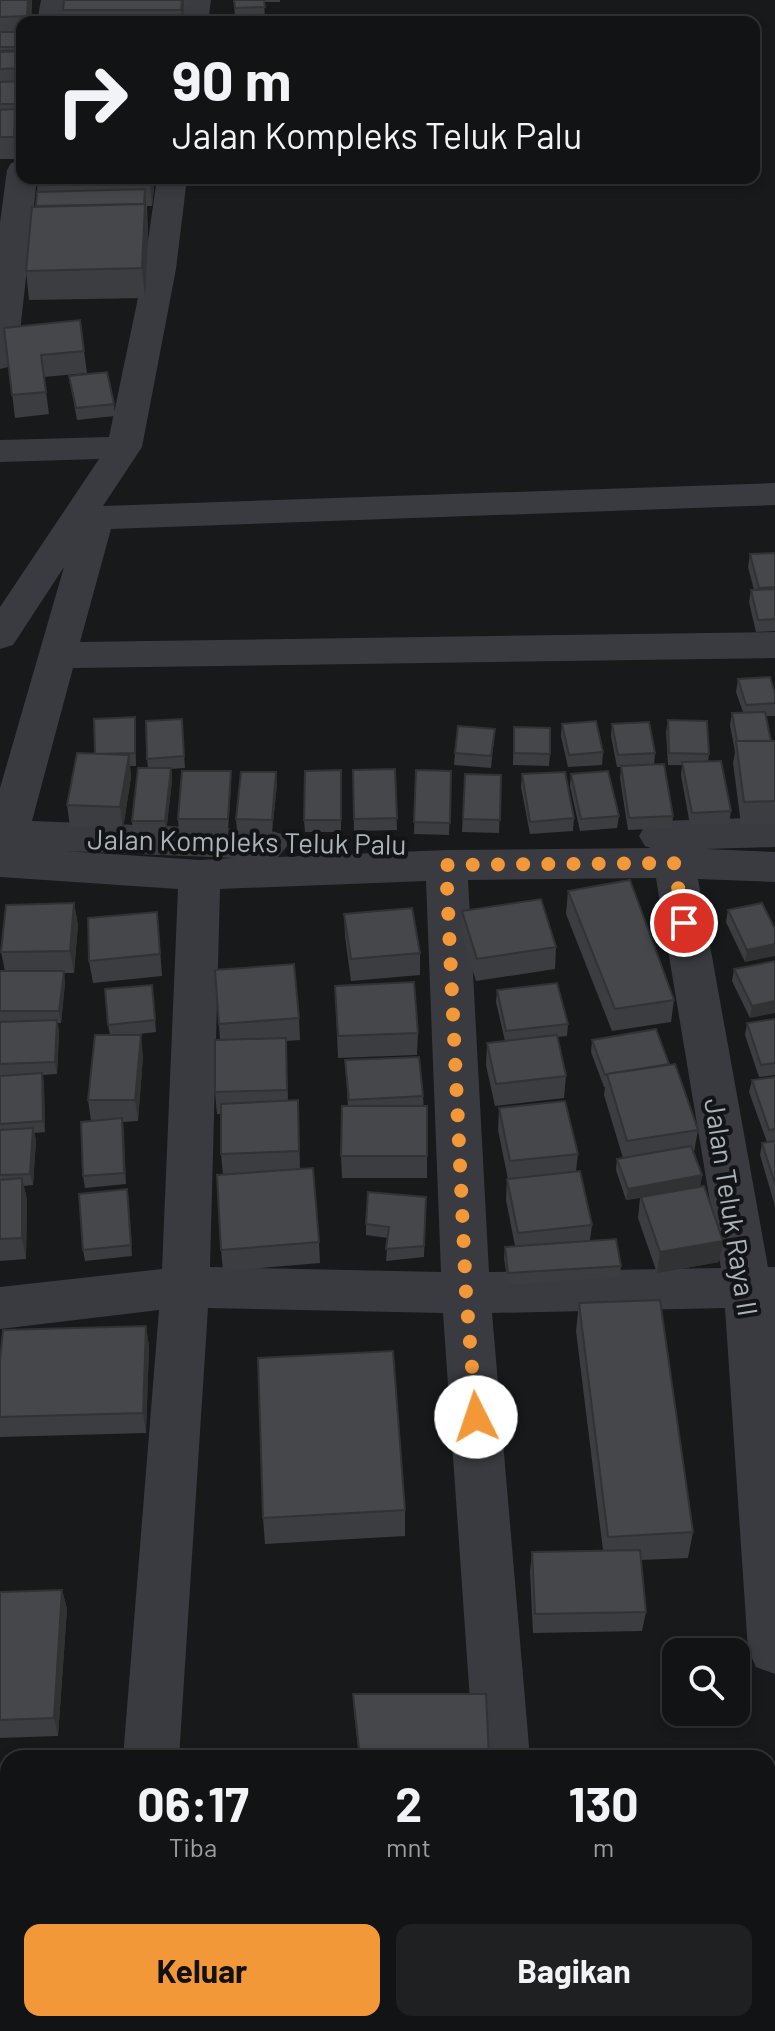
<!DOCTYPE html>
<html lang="id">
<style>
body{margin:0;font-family:Barlow,sans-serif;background:#1f2022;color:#f1f3f6;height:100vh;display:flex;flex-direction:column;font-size:30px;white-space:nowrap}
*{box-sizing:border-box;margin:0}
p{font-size:26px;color:#9c9ea0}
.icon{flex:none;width:44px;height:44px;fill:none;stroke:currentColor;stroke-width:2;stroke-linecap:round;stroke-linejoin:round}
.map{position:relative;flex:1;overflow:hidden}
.sheet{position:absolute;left:0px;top:1750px;width:776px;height:282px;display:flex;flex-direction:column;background:#121314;border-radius:24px 24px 0 0;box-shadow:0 4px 12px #0003,0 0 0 2px #313234}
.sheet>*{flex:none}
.guide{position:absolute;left:16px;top:16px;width:744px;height:168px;border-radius:16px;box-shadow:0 4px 12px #0003,0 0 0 2px #313234;background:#121314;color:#f1f3f6;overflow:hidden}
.buttons{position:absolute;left:662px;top:1638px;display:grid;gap:16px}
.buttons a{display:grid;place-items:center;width:88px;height:88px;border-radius:16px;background:#121314;box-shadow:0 4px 12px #0003,0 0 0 2px #313234;font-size:40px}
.pin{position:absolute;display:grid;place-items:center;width:68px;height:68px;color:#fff;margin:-34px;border:4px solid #fff;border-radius:50%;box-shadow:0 2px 8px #0007}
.me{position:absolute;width:88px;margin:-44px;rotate:356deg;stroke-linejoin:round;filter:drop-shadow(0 0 6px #0008)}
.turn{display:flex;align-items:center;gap:28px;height:168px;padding:0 24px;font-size:36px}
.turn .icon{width:104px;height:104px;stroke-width:2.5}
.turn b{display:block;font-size:56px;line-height:68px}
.eta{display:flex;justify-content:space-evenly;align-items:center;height:136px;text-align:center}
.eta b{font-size:48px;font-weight:700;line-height:56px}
.button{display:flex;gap:16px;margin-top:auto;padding:16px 24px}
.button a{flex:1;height:92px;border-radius:16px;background:#f29839;color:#111;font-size:32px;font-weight:700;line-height:92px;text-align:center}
.button a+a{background:#1f2022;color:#f1f3f6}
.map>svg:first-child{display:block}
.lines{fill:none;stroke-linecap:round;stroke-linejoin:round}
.minor{fill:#393b40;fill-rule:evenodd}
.wall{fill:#3b3d40}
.shaded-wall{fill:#303234}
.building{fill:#45474b;stroke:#303234;stroke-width:2}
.route{stroke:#f29839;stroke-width:14;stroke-dasharray:0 25.2}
.labels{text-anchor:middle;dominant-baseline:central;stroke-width:8;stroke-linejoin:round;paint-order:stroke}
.street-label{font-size:28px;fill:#abb2ba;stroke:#131416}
</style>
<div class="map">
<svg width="775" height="2031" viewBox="0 0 775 2031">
<rect width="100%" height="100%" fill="#18191b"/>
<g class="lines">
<g class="minor">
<polygon points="41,0 69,0 65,22 37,22"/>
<polygon points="183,0 211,0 208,22 180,22"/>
<polygon points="22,161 22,178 37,178 17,359 12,366 0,369 0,223 7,170 11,163"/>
<path d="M157,178H187L176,269L142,447L103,506L775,483V505L111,529L80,642L775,632V658L73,668L32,821L267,830L282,834L288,845L278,857L446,850L651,848L645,846L639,836L645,826L660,821L775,817V847L706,849L775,852V882L698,879L768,1267H775V1674L756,1667L748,1649L725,1308L492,1313L530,1758H474L443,1313L208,1308L179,1758H123L159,1310L0,1329V1287L162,1269L178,889L0,877V788L64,567L13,645L0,649V607L99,459L0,462V440L109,437L144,269ZM66,851L234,858L200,860ZM656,878L721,1268L489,1272L468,880ZM426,881L441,1272L210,1267L220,889Z"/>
<polygon points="0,1983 8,1983 8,2024 33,2024 30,2031 0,2031"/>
<polygon points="102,2024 162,2024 161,2031 101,2031"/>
<rect x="494" y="2024" width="60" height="7"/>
</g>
</g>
<g class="wall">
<polygon points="0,0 32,0 31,22 22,22 22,116 16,116 18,131 17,159 0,159"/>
<polygon points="64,0 191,0 191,5 184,6 183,22 64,22 63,10"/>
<polygon points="234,0 280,0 280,2 264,2 265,18 235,19"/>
<polygon points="38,178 159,178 158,181 153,181 154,188 152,206 147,206 148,234 145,298 29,300 26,271 36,206"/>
<polygon points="205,178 274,178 274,183 205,185"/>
<polygon points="4,328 84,351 87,373 44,377 49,414 15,418"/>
<polygon points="69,376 114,404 115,416 77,420"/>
<polygon points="775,553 775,631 756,632 749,602 751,590 754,590 748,567 750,554"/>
<polygon points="738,679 775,693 775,716 766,716 771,741 775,741 775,824 741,824 733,763 735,752 730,725 732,713 743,712 736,692"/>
<polygon points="135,717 136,729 136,766 130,766 131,777 123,829 70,827 67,805 95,754"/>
<polygon points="182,719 185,768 171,769 172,780 166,833 133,833 132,821 148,768 147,759"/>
<polygon points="668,720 709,754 708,762 731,811 729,824 690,825 681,775 682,765 668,765 666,732"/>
<polygon points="562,724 603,752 602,765 568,767 561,736"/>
<polygon points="612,724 655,753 654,765 673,816 672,828 628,830 620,778 621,767 617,767 611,736"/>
<polygon points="514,727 550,754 549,766 513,765"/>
<polygon points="495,729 491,768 454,765 455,753"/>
<polygon points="395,769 397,830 354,831 353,770"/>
<polygon points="341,770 341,832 305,832 304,820"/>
<polygon points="416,770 451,771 449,835 414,834"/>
<polygon points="276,772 277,784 272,832 237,831 236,819"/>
<polygon points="465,774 501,775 499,833 462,832"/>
<polygon points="522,774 574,818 573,831 530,834 521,787"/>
<polygon points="571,774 619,816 617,828 580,831 570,786"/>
<polygon points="231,784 228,831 179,831 178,819"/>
<polygon points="568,891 674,1000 671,1022 612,1031 566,914"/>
<polygon points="74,903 78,925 74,973 64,973 65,983 61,1023 58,1023 59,1032 57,1074 43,1075 44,1085 45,1132 34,1133 36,1140 33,1185 24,1186 27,1200 26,1259 0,1261 0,971 5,971 1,952"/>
<polygon points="762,903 745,962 726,922 728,910"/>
<polygon points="462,911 556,947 555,969 476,981 461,933"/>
<polygon points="344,914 420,953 420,975 351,981 345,936"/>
<polygon points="159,934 162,976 93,983 89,961"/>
<polygon points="775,961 750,1018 732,981 734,969"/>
<polygon points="215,970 299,1018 300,1040 286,1041 288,1101 298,1100 300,1169 319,1242 320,1263 223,1271 221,1250 223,1175 221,1154 221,1114 217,1114 215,1092 220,1040"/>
<polygon points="152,985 156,1032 130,1035 143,1056 138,1121 123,1122 126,1184 85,1188 83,1176 91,1121 88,1100 110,1035 108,1025"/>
<polygon points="335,986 418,1033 417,1055 338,1058"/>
<polygon points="497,990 568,1024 567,1036 557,1037 566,1076 564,1098 495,1106 486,1065 487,1043 505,1041 496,1002"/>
<polygon points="775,1019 775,1075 759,1077 745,1035 747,1023"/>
<polygon points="592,1040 669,1065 698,1130 694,1152 702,1175 700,1187 723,1241 719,1262 657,1273 638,1218 640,1198 626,1200 616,1170 617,1159 623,1158 604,1095 605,1087 604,1087 591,1052"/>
<polygon points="345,1060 423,1096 427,1156 427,1178 342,1178 341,1156 348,1106"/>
<polygon points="775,1077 775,1206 760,1155 762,1143 767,1142 749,1092 752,1080"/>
<polygon points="499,1108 578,1154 576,1171 592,1225 590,1240 621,1266 620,1277 508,1285 504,1258 505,1247 515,1246 506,1200 507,1179 508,1179 498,1130"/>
<polygon points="127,1189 132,1256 85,1261 83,1250"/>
<polygon points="426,1197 424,1257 386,1261 388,1238 366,1235 366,1224"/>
<polygon points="579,1303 693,1532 688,1558 641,1560 646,1612 642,1631 533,1633 530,1571 532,1552 603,1550 576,1331"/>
<polygon points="146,1326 149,1347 146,1433 0,1437 0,1361"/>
<polygon points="405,1510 405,1536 265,1544 263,1518"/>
<polygon points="62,1590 67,1609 58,1736 0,1738 0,1592"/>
<polygon points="353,1694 489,1758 359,1758 354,1712"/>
</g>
<g class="shaded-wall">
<polygon points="28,0 32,0 31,22 28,22 27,16"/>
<polygon points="182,0 184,0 184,9 183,22 182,22 181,10"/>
<polygon points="15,109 18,131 17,159 14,137"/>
<polygon points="151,178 153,178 154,188 152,206 150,184"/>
<polygon points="145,189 148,234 145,298 142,268"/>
<polygon points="135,717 136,729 136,766 135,753"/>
<polygon points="129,755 131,777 123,829 120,807"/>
<polygon points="171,768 172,780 166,833 165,821"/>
<polygon points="276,772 277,784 272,832 272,820"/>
<polygon points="74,903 78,925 74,973 70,951"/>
<polygon points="775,944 775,956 745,962 747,950"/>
<polygon points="64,971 65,983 61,1023 59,1011"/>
<polygon points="775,1001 775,1013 750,1018 752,1006"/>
<polygon points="57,1020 59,1032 57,1074 55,1062"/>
<polygon points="141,1035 143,1056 138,1121 135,1100"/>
<polygon points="42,1073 44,1085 45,1132 43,1121"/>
<polygon points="122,1118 124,1130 126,1184 124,1173"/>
<polygon points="33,1128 36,1140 33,1185 30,1174"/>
<polygon points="702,1175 700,1187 626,1200 628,1189"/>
<polygon points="22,1178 27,1200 26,1259 22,1238"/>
<polygon points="127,1189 129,1200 132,1256 131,1245"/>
<polygon points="723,1241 719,1262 657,1273 660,1252"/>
<polygon points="146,1326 149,1347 146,1433 143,1413"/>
<polygon points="62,1590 67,1609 58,1736 54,1718"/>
</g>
<g class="building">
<polygon points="0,0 28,0 27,16 0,17"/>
<polygon points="64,0 182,0 181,10 63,10"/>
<polygon points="234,0 264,0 265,7 235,8"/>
<rect x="0" y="32" width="22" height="15"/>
<polygon points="22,50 22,51 0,52 0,51"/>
<polygon points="22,51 22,68 0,69 0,52"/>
<polygon points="22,81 22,104 0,104 0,82"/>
<polygon points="15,109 14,137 0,137 0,110"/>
<polygon points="38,178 151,178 150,184 36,185"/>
<polygon points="145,189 144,204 36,206 37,192"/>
<polygon points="145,204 142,268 26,271 32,207"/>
<polygon points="80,320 84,351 41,355 46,392 12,395 4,328"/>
<polygon points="107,372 114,404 76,408 69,376"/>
<polygon points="775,553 775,587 759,588 750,554"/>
<polygon points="775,589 775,619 758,620 751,590"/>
<polygon points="770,677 775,693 775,703 746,705 738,679"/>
<polygon points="765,712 771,741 737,741 732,713"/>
<polygon points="135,717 135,753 95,754 94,719"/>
<polygon points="182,719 184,756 147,759 146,721"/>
<polygon points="668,720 707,721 709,754 669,753"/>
<polygon points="596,721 603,752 569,755 562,724"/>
<polygon points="649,722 655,753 618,755 612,724"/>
<polygon points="458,726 495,729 491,756 455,753"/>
<polygon points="514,727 550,728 550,754 514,753"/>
<polygon points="736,741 775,741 775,801 744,802"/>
<polygon points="77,753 129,755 120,807 67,805"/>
<polygon points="721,761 731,811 692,813 682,762"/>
<polygon points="664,764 673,816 629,818 621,766"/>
<polygon points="138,768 171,768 165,821 132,821"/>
<polygon points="395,769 397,818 354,819 353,770"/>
<polygon points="341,770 341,820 304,820 305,771"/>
<polygon points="416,770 451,771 450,823 414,822"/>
<polygon points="182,771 231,771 228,819 178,819"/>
<polygon points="608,771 619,816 581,819 571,774"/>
<polygon points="241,772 276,772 272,820 236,819"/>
<polygon points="565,772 574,818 530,822 522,774"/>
<polygon points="465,774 501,775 500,820 463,819"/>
<polygon points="630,880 674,1000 615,1009 568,891"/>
<polygon points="541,899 556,947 477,959 462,911"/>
<polygon points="74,903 70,951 1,952 6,905"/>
<polygon points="762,903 775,929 775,944 747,950 728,910"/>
<polygon points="412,908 420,953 351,959 344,914"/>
<polygon points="157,912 160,954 89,961 88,918"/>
<polygon points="775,961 775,1001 752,1006 734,969"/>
<polygon points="294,964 299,1018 219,1024 215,970"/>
<polygon points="0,971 64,971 59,1011 0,1011"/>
<polygon points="414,982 418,1033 338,1036 335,986"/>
<polygon points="557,983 568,1024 506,1031 497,990"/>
<polygon points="152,985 155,1020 108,1025 105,989"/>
<polygon points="775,1019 775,1063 761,1065 747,1023"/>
<polygon points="57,1020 55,1062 0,1064 0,1022"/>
<polygon points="656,1029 669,1064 607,1074 607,1075 605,1075 592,1040"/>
<polygon points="95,1035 141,1035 135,1100 88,1100"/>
<polygon points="557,1035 566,1076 496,1084 487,1043"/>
<polygon points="286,1038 287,1090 215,1092 215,1040"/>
<polygon points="419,1057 423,1096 349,1100 345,1060"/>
<polygon points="675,1064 698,1130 627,1141 607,1074"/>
<polygon points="42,1073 43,1121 0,1124 0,1076"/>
<polygon points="775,1077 775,1129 769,1130 752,1080"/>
<polygon points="298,1100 299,1151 221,1154 221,1104"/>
<polygon points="565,1101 578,1154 510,1161 499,1108"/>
<polygon points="342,1106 427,1106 427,1156 341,1156"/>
<polygon points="122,1118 124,1173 83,1176 81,1122"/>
<polygon points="33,1128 30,1174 0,1175 0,1130"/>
<polygon points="775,1141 775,1184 762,1143"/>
<polygon points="691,1146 702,1175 628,1189 617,1159"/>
<polygon points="313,1168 319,1242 221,1250 217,1175"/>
<polygon points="580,1171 592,1225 518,1233 507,1179"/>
<polygon points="22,1178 22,1238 0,1239 0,1180"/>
<polygon points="704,1186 723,1241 660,1252 641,1197"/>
<polygon points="127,1189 131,1245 83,1250 79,1194"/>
<polygon points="368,1192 426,1197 424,1246 386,1249 389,1227 366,1224"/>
<polygon points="616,1239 621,1266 508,1273 505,1247"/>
<polygon points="660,1300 693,1532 608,1537 579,1303"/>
<polygon points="146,1326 143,1413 0,1417 0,1361 3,1330"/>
<polygon points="393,1351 405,1510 263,1518 258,1358"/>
<polygon points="640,1550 646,1612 535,1614 532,1552"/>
<polygon points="62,1590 54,1718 0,1720 0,1592"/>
<polygon points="353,1694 486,1694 489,1758 360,1758"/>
<polygon points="766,2029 766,2031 665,2031 665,2030"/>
</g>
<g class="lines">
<polyline class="route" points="476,1417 466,1293 446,865 674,863 684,923"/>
</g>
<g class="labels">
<g class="street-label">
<text transform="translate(247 841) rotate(1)">Jalan Kompleks Teluk Palu</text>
<text transform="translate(732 1207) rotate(81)">Jalan Teluk Raya II</text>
</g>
</g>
</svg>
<div class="buttons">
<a><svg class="icon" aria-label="search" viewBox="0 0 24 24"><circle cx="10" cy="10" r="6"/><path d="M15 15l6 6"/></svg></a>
</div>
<div class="pin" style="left:684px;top:923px;background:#d93025"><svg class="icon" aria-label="arrive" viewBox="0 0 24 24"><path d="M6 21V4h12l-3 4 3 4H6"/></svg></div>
<svg class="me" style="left:476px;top:1417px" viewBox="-20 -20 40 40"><circle r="19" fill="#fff"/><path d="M0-13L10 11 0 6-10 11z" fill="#f29839"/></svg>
<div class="guide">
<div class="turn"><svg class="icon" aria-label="right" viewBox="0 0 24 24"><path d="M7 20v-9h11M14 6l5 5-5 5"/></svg><div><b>90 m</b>Jalan Kompleks Teluk Palu</div></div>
</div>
<section class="sheet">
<div class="eta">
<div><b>06:17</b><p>Tiba</p></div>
<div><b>2</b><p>mnt</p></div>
<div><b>130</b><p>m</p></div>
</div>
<div class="button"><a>Keluar</a><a>Bagikan</a></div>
</section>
</div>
